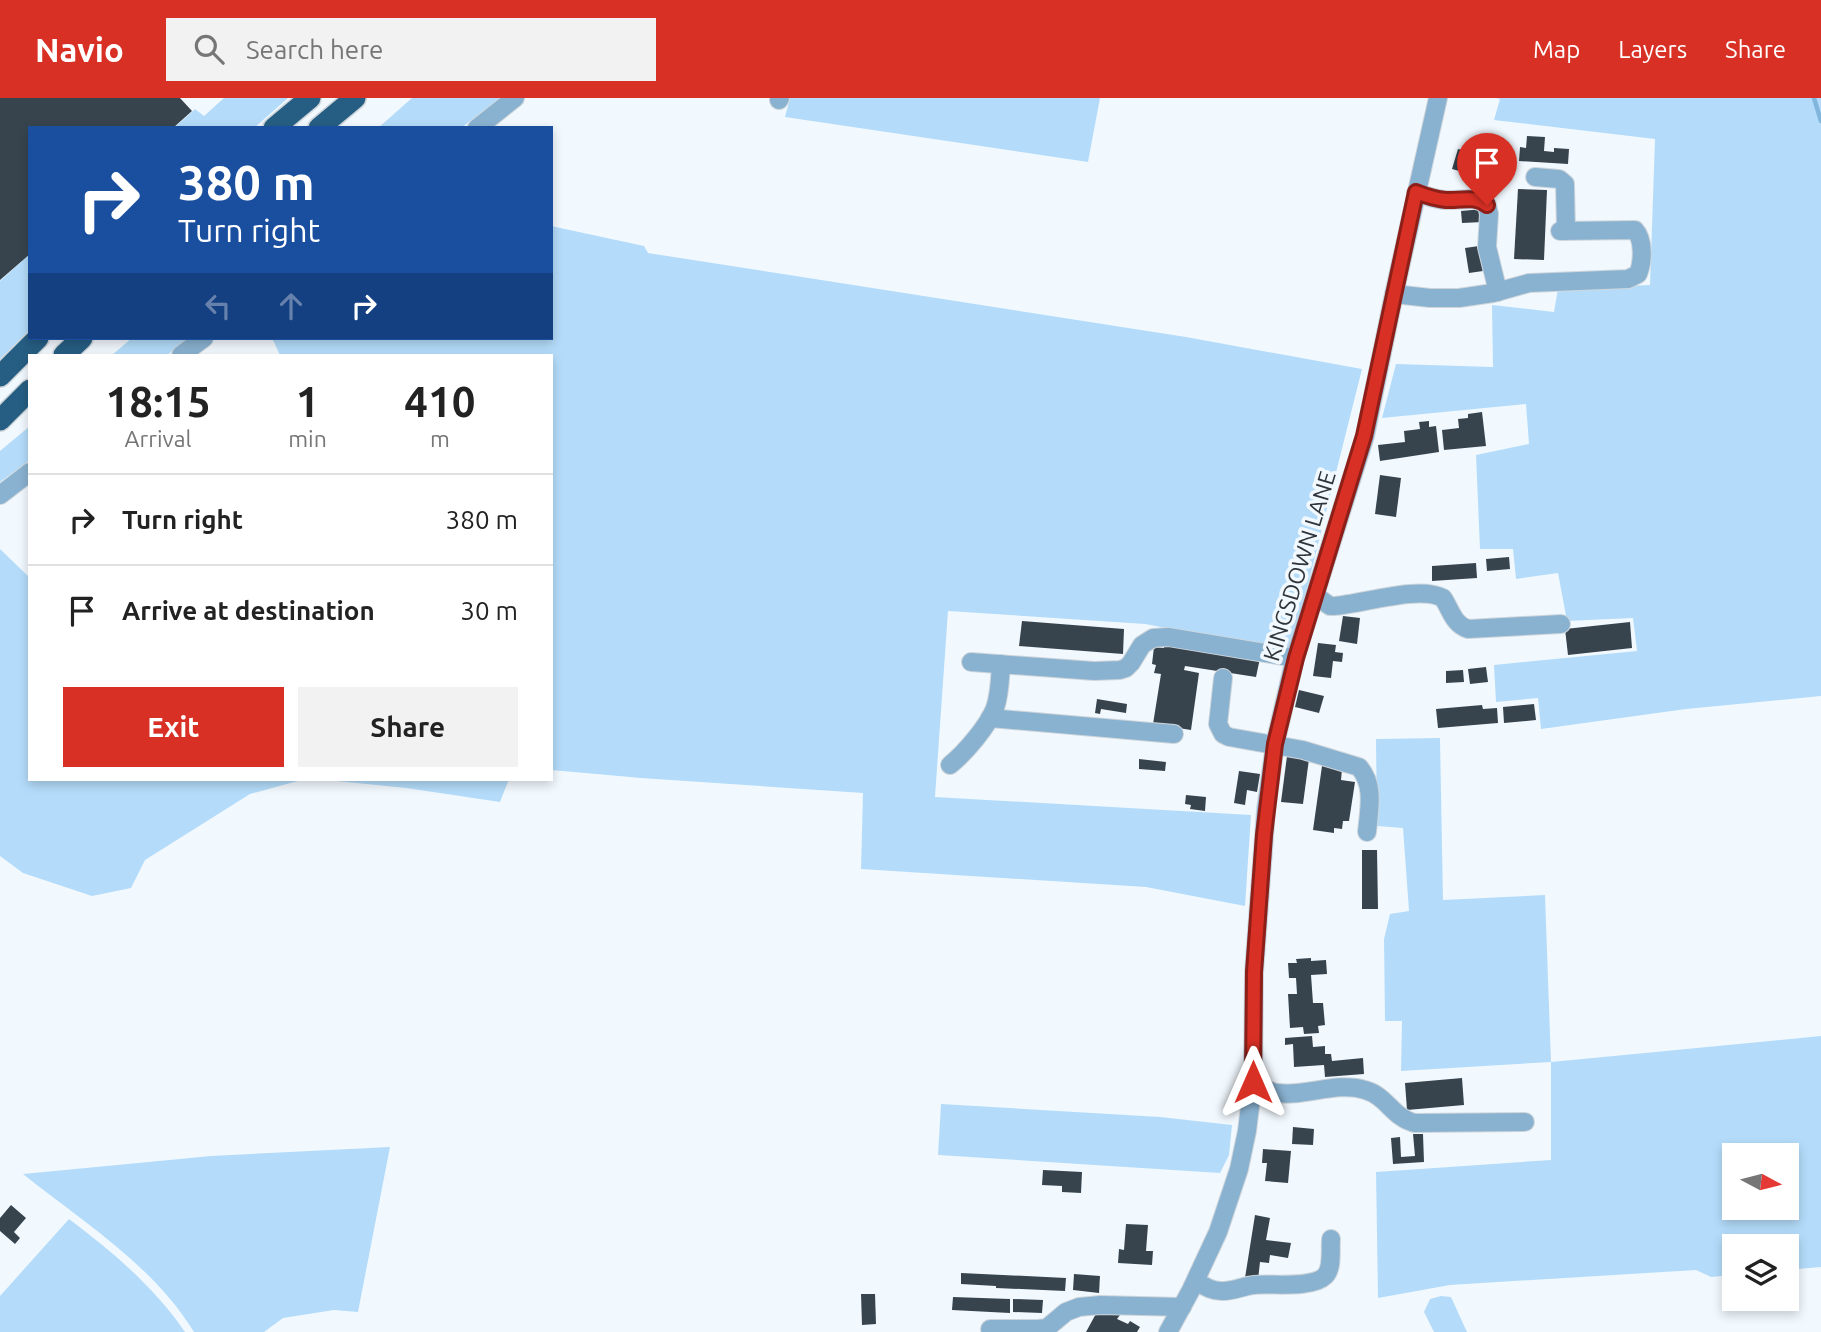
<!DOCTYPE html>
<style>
body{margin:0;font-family:Ubuntu,sans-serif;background:#f2f2f2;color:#222;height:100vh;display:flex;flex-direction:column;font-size:26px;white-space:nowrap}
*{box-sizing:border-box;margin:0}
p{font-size:23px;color:#767676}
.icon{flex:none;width:38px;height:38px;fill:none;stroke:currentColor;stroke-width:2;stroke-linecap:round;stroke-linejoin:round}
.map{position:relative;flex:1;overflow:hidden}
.drawer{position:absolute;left:28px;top:256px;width:525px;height:427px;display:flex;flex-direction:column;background:#fff;border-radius:0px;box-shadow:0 4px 10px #0003}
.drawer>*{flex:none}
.hud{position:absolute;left:28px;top:28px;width:525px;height:214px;border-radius:0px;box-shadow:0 4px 10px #0003;background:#1a4fa0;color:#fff;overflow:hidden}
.needle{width:46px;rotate:97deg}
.tools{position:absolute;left:1722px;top:1045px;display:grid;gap:14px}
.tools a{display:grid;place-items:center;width:77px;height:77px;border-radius:0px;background:#fff;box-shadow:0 4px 10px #0003;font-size:35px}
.pin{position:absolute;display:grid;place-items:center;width:60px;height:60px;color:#fff;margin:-72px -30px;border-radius:50% 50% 50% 0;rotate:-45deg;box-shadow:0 0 7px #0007}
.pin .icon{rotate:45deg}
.me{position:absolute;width:77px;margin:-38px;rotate:0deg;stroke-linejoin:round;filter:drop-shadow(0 0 5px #0008)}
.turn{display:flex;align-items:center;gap:24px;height:147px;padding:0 35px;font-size:32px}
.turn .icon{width:91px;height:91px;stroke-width:2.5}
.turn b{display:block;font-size:49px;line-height:60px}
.lanes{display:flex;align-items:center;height:66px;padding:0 35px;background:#0003;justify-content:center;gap:35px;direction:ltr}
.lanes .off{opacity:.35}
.eta{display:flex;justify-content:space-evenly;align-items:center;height:119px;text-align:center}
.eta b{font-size:42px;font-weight:600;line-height:49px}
.primary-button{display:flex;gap:14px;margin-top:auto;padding:14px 35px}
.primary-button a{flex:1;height:80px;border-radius:0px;background:#d93025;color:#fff;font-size:28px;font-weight:600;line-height:80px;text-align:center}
.primary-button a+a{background:#f2f2f2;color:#222}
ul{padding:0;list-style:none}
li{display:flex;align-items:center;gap:21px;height:91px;padding:0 35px;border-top:2px solid #e0e0e0}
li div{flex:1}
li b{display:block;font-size:26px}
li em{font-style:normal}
header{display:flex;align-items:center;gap:42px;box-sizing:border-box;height:98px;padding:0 35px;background:#d93025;color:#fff}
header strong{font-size:33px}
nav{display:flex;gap:38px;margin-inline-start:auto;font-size:24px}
.search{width:490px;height:63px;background:#f2f2f2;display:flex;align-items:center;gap:18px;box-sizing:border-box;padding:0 24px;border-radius:0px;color:#767676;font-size:26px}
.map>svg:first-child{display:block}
.green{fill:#b4dcfa;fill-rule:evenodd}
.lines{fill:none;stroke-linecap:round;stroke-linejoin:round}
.stream{stroke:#80b5dc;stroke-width:4.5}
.building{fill:#37444e}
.minor-casing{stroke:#cfd6db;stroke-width:20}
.highway-casing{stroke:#cfd6db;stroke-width:24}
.minor{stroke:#89b2d1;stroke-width:18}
.highway{stroke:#265e83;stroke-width:21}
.route-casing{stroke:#8d1f18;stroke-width:18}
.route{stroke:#d93025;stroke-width:12}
.labels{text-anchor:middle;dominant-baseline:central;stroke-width:7;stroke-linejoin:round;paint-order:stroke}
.street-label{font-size:23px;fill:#2f353a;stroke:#f2f9fe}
</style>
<header>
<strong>Navio</strong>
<div class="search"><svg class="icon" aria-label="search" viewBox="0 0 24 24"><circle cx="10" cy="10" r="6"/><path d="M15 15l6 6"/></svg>Search here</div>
<nav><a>Map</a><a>Layers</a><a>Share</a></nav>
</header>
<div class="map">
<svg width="1821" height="1234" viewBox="0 0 1821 1234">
<rect width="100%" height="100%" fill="#f2f9fe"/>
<g class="green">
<polygon points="224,0 288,0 254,30 174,30 195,11 204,18"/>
<polygon points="412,0 500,0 461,30 378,30"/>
<polygon points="790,0 1100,0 1088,64 785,19"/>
<polygon points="1496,0 1821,0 1821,598 1686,611 1541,631 1538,600 1496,604 1494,567 1637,553 1633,520 1567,523 1558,475 1516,481 1513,451 1480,451 1476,357 1529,346 1526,306 1382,320 1396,266 1493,269 1492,207 1554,214 1558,191 1650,187 1655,41 1494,22 1500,1"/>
<polygon points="551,128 644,148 648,155 1186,239 1362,271 1291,554 1145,526 948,513 935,699 1251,717 1245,808 1146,789 861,771 863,695 641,680 551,672 551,257 280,257 272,240 551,240"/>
<polygon points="30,156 30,232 0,261 0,183"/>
<polygon points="132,240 190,240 167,257 112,257"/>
<polygon points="30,328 30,362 0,384 0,353"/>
<polygon points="0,451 30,480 30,681 305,681 250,696 145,762 131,790 92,798 23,775 0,758"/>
<path d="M1440,640L1443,802L1545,797L1551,964L1821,938V1169L1787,1172V1148H1734V1177L1711,1179L1696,1172L1450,1187L1378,1200L1376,1074L1551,1062V964L1401,973L1402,923H1385L1384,841L1390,816L1409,813L1403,730L1377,728L1376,641ZM1734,1057H1787V1110H1734Z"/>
<polygon points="317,681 509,681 500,704 406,690"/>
<polygon points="941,1006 1160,1019 1232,1027 1229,1057 1220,1075 938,1057"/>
<path d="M390,1049L358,1214L334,1212L283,1220L264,1234H194C153,1167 83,1124 23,1076L211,1058Z"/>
<path d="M69,1121C113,1154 154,1189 185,1234H0V1198Z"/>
<polygon points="1441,1198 1451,1199 1467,1234 1434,1234 1424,1214 1430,1201"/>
</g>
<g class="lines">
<polyline class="stream" points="1814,0 1821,23"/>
</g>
<g class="building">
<polygon points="0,0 180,0 192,13 173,30 30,30 30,156 0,182"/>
<polygon points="1527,38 1545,39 1544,53 1554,54 1554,50 1569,51 1568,66 1519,63 1520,49 1526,50"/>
<polygon points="1469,47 1479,49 1476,61 1482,63 1478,78 1452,71 1458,51 1467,53"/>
<polygon points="1518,91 1547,92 1544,162 1514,161"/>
<polygon points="1483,111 1483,124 1462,125 1461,113"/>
<polygon points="1479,148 1483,173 1469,175 1465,150"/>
<polygon points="1482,314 1486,348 1444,352 1442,332 1459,330 1458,321 1468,320 1468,316"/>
<polygon points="1429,323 1429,329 1436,328 1439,354 1380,363 1378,347 1405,344 1404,333 1420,331 1419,324"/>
<polygon points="1380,377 1401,380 1396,419 1375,416"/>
<polygon points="1509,459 1510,471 1487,473 1486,461"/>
<polygon points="1476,465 1477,480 1432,483 1432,468"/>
<polygon points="1343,518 1360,520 1357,546 1339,543"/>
<polygon points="1022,523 1124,531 1123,556 1019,548"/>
<polygon points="1630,524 1632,550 1568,557 1565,531"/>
<polygon points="1165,544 1260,560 1256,579 1185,568 1184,572 1199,575 1191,632 1153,626 1161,576 1154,575 1156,567 1152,566 1154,549 1164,550"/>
<polygon points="1318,545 1336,547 1335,554 1343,555 1342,564 1333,563 1331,580 1313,578"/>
<polygon points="1486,569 1488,584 1470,586 1468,571"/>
<polygon points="1463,572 1464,584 1446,585 1446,573"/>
<polygon points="1299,592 1324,598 1319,615 1295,609"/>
<polygon points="1097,601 1127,606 1126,615 1101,611 1100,616 1095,615"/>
<polygon points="1534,606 1536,622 1504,625 1503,609"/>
<polygon points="1482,607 1483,611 1497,610 1498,625 1438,630 1436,611"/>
<polygon points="1287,658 1309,661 1303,706 1281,704"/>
<polygon points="1139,661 1166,664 1165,673 1139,671"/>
<polygon points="1322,668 1342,671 1341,682 1355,684 1349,723 1343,723 1342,731 1334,730 1334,735 1313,732"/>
<polygon points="1239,673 1260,676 1257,694 1247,692 1245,707 1234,705"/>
<polygon points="1186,697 1206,699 1205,713 1190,711 1191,707 1185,706"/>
<polygon points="1362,752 1377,752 1378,811 1362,811"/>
<polygon points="1311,860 1311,863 1326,862 1327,876 1311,877 1313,905 1323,905 1325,927 1318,928 1319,935 1304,936 1303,929 1290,930 1288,896 1297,896 1296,880 1289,880 1288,865 1297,865 1296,861"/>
<polygon points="1312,938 1313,949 1325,948 1325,956 1331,956 1332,963 1363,960 1364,976 1325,979 1324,967 1294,969 1293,946 1285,947 1285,940"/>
<polygon points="1462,980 1464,1007 1407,1012 1405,985"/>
<polygon points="1293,1029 1314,1031 1313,1047 1292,1046"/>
<polygon points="1413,1036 1423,1036 1424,1064 1393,1066 1391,1040 1400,1039 1401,1059 1415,1058"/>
<polygon points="1263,1051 1291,1053 1288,1085 1265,1083 1267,1065 1262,1065"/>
<polygon points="1043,1072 1082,1074 1081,1095 1062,1094 1062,1088 1042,1087"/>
<polygon points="11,1107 26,1120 14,1134 20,1140 15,1146 0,1133 0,1120"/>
<polygon points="1255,1117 1270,1120 1266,1142 1291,1145 1288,1160 1270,1157 1269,1165 1260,1164 1258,1182 1245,1180"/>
<polygon points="1126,1126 1148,1127 1146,1153 1153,1153 1152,1167 1118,1165 1119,1151 1124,1152"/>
<polygon points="961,1175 1066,1180 1065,1193 996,1190 996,1188 961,1186"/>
<polygon points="1074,1176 1100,1178 1099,1195 1073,1192"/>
<polygon points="861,1196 875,1196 876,1226 862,1227"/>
<polygon points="953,1199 1010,1201 1010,1215 952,1212"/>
<polygon points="1013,1201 1043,1202 1042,1215 1013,1214"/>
<polygon points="1108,1210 1120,1217 1117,1221 1128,1226 1130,1223 1140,1229 1137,1234 1086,1234 1098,1212"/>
</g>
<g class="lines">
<defs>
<g id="minor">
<polyline points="779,2 780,0"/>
<polyline points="477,30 515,0"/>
<polyline points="1535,79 1559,81 1565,86 1566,133"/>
<path d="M1416,95C1425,97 1434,101 1444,102C1459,103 1474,97 1487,107L1489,116L1487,149L1498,194"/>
<path d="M1394,196L1430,200H1459L1493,195L1529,185L1628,181L1638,176C1643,164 1644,142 1635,132L1560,133"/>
<polyline points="181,257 204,240"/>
<polyline points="0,397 30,374"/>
<path d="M1316,498L1330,508H1334C1363,506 1419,487 1443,500C1451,512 1453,526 1468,531L1561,526"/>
<polyline points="971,564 1094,573 1120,572 1126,570 1131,565 1142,547 1153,540 1168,539 1295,560"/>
<path d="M1223,580L1218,626L1223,636L1229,639L1303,652L1359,669C1375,687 1369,712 1367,734"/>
<polyline points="990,620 1174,636"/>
<path d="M950,667C965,655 988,628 995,610C1000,596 1000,580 1001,566"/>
<path d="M1253,984C1260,987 1270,995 1278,995C1306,999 1337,983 1365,992C1387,998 1391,1018 1414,1025L1525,1024"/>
<path d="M1196,1183C1203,1188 1211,1193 1221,1193C1232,1194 1243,1188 1254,1187C1271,1185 1312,1191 1325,1178C1333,1170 1330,1152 1331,1141"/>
<polyline points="990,1231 1038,1231 1047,1230 1066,1214 1079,1209 1100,1207 1182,1209"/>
<polyline points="1168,1234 1191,1192 1218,1134 1239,1071 1247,1033 1253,984 1254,874 1266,712 1275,646 1295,560 1365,338 1394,196 1438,0"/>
</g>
<g id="highway">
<polyline points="274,30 310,0"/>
<polyline points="319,30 355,0"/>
<polyline points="64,257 82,240"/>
<polyline points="0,278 38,240"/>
<polyline points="0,322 30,292"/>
</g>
</defs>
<use href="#minor" class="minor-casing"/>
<use href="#highway" class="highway-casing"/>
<use href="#minor" class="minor"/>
<use href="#highway" class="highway"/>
</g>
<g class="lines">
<defs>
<path id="route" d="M1253,984L1254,874L1264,737L1275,646L1296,560L1364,338L1416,94C1426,98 1436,101 1446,102C1461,103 1474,97 1487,107"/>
</defs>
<use href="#route" class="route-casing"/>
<use href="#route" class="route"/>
</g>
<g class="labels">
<g class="street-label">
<text transform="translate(1299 468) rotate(-73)">KINGSDOWN LANE</text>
</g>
</g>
</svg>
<div class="tools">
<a><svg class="needle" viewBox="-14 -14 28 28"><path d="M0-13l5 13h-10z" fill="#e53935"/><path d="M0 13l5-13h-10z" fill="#767676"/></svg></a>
<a><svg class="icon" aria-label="layers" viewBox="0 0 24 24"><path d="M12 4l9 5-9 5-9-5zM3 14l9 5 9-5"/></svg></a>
</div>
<div class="pin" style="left:1487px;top:107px;background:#d93025"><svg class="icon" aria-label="arrive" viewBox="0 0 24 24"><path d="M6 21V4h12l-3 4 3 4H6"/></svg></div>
<svg class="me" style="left:1253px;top:984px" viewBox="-20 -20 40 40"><path d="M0-17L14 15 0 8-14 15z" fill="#d93025" stroke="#fff" stroke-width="4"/></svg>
<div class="hud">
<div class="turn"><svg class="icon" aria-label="right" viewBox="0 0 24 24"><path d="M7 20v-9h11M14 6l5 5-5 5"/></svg><div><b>380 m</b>Turn right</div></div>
<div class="lanes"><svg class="icon off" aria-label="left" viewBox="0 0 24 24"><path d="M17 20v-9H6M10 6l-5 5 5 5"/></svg><svg class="icon off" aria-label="ahead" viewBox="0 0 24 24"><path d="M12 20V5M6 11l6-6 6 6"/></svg><svg class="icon" aria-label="right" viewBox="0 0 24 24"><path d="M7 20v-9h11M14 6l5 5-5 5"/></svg></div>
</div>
<section class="drawer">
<div class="eta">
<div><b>18:15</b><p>Arrival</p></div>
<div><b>1</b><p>min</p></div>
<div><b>410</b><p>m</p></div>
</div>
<ul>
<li><svg class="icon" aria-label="right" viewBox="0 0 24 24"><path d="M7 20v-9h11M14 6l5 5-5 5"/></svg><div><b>Turn right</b></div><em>380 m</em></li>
<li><svg class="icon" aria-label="arrive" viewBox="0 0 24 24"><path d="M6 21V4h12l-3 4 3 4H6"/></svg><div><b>Arrive at destination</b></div><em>30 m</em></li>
</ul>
<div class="primary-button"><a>Exit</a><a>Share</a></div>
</section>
</div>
